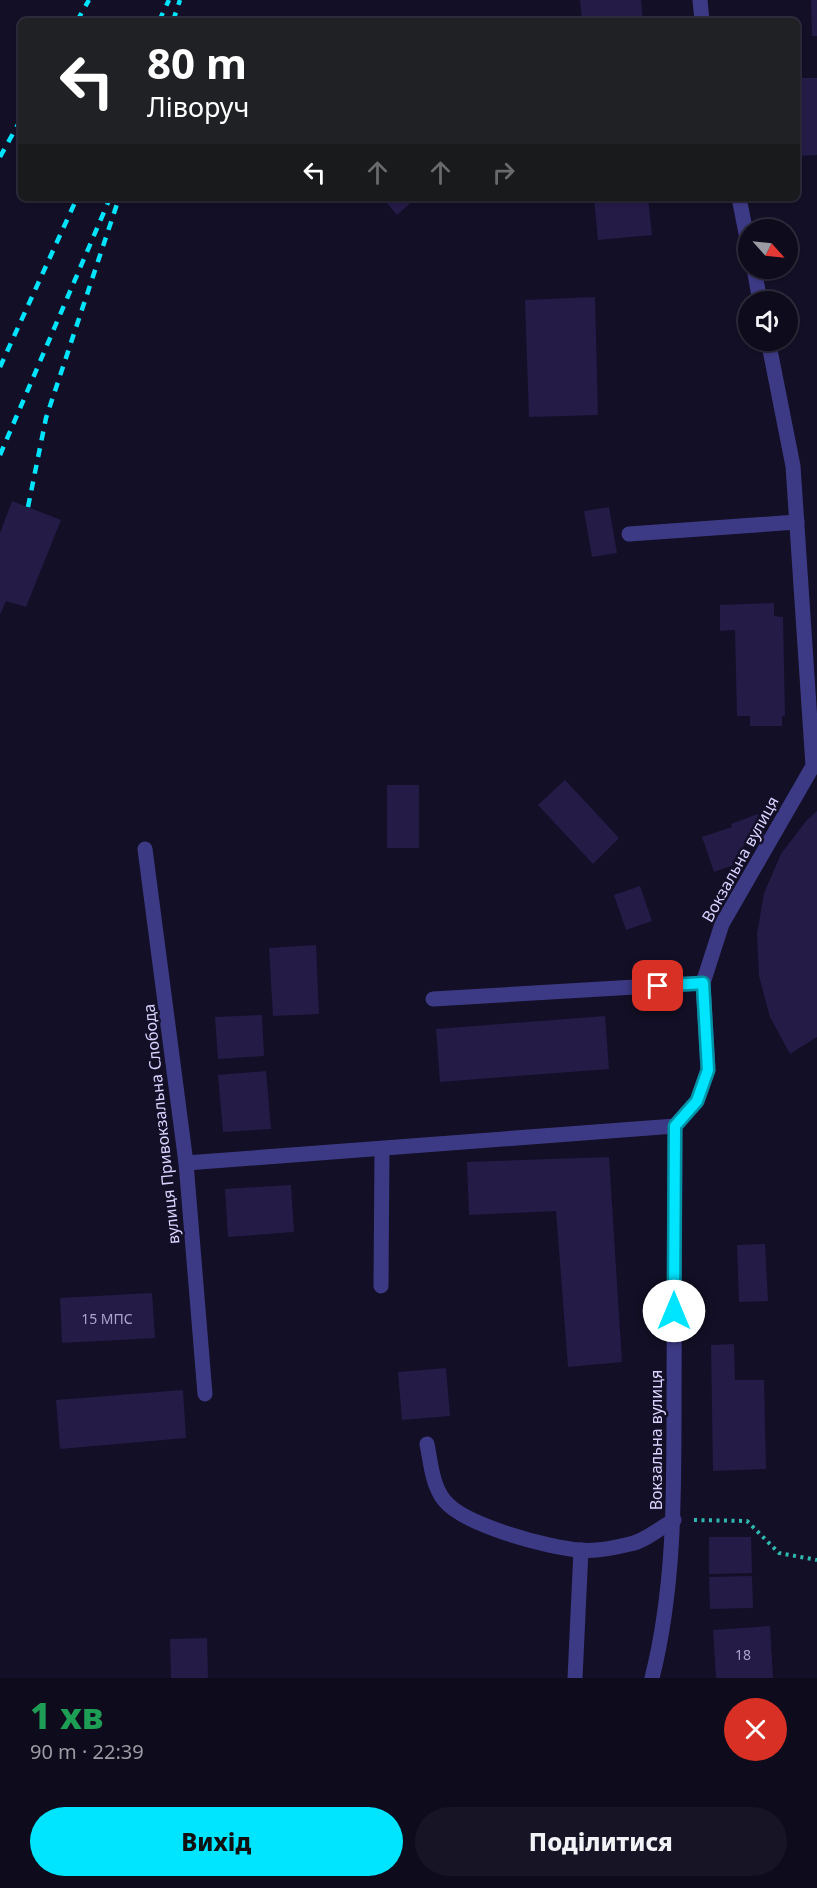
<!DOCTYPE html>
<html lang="uk">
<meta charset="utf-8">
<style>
body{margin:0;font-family:"Noto Sans",sans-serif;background:#171425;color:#f1f3f6;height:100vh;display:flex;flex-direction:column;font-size:22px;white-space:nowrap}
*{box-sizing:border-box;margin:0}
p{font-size:20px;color:#9b9ba3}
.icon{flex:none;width:33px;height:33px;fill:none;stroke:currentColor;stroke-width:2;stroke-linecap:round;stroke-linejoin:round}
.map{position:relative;height:1678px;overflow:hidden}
.drawer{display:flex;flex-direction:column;background:#0e0b1c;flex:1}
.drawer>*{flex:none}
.top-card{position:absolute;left:18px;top:18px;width:782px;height:183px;border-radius:9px;box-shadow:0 2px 4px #0004,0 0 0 2px #2e2b3b;background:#202124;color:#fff;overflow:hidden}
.needle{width:39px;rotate:117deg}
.tools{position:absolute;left:738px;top:219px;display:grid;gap:12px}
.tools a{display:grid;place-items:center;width:60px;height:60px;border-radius:50%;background:#0e0b1c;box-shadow:0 2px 4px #0004,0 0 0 2px #2e2b3b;font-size:30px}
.pin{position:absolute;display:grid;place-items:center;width:51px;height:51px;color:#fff;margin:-26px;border-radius:12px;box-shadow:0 3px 9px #0006}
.me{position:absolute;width:66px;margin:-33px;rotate:0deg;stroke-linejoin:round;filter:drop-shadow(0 0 4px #0008)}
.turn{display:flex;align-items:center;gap:21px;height:126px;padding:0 30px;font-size:27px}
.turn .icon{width:78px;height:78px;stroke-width:2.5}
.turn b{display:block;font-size:42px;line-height:51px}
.lanes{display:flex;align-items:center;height:57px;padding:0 30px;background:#0003;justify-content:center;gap:30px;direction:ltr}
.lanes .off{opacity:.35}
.round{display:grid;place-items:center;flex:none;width:63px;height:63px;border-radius:32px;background:#171425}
.headline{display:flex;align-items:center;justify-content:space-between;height:102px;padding:0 30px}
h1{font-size:36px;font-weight:800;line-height:45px;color:#1e9e55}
.cta{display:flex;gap:12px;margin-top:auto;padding:12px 30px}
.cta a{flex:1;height:69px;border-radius:36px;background:#00e5ff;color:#111;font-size:24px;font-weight:800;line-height:69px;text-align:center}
.cta a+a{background:#171425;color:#f1f3f6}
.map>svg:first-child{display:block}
.building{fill:#241b47}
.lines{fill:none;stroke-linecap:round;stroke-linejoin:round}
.path{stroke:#2fb8b0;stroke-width:4;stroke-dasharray:3 4.5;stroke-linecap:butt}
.lane{stroke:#3d3a85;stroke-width:15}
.street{stroke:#3d3a85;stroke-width:15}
.rail{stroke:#00e5ff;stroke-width:4.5;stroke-dasharray:9 8;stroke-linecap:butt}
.route-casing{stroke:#0095a6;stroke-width:15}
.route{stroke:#00e5ff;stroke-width:10}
.labels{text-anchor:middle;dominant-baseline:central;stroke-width:5;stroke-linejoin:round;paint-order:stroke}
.number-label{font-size:14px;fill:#aca6d1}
.street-label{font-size:16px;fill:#d9d4ff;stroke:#130f26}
</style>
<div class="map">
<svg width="817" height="1678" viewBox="0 0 817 1678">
<rect width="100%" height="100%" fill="#130f26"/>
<g class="building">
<polygon points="580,0 641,0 643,21 582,21"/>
<polygon points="811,0 817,0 817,36 812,36"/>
<polygon points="796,78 817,78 817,155 796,156"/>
<polygon points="383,198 416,198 397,215"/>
<polygon points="594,198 648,198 652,235 598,240"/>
<polygon points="595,297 598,415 529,417 525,300"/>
<polygon points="12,501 61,520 26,607 6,601 0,615 0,533"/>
<polygon points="609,507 617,553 592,557 584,511"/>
<polygon points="774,603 774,616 783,617 785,716 782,716 782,726 750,726 750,716 737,716 735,630 720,631 720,605"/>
<polygon points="565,780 619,838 593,864 538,805"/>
<rect x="387" y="785" width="32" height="63"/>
<polygon points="817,811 817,1037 790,1054 770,1017 759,976 757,934 764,893 781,854 806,821"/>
<polygon points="758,814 766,839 743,846 748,860 714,872 702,837 732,827 731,824"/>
<polygon points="640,886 652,921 626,930 614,895"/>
<polygon points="316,945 319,1014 273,1016 269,948"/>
<polygon points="262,1015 264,1056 218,1059 215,1017"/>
<polygon points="605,1016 609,1069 440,1082 436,1029"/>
<polygon points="266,1071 271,1129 223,1132 218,1075"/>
<polygon points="609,1157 622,1362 568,1367 556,1211 469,1215 467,1162"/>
<polygon points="291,1185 294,1232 228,1237 225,1189"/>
<polygon points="765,1244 768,1301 739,1302 737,1245"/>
<polygon points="152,1293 155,1338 62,1343 60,1298"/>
<polygon points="734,1344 735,1380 764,1380 766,1469 713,1471 711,1345"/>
<polygon points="446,1368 450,1416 402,1420 398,1372"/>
<polygon points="183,1390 186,1438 60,1449 56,1400"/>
<polygon points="709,1537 751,1537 752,1573 709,1574"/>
<polygon points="752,1576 753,1608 710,1609 709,1577"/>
<polygon points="770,1626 773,1678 716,1678 713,1630"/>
<polygon points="207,1638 208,1678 171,1678 170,1639"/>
</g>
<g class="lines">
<polyline class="path" points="694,1520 747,1521 779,1553 817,1560"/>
<g class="lane">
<polyline points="629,534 797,522"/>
<polyline points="433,999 703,983"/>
<polyline points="381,1286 382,1149"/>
<path d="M427,1444C431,1464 432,1484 444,1500C463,1525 549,1548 580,1550C596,1552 614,1548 630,1544C645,1541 660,1528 674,1520"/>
<polyline points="575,1678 581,1550"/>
</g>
<g class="street">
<polyline points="700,0 702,21"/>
<polyline points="739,198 748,243"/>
<polyline points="754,268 760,302"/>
<polyline points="145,849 186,1163 205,1394"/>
<polyline points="186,1163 675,1126"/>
<path d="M652,1678C675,1587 674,1492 674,1398C674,1308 675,1217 675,1126L697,1101L708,1070L703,983L722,924L813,766L793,466L768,340"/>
</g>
<g class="rail">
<polyline points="77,21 89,0"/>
<polyline points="159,21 169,0"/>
<polyline points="173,21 180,0"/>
<polyline points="0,157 21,119"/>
<polyline points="0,367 77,198"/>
<polyline points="0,455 110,198"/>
<polyline points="28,507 46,418 119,198"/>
</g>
</g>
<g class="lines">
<defs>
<polyline id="route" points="658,986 703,983 708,1070 697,1101 675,1126 674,1311"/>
</defs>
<use href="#route" class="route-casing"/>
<use href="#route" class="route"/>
</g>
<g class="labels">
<g class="number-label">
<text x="107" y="1318">15 МПС</text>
<text x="743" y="1654">18</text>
</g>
<g class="street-label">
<text transform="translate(740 859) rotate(-61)">Вокзальна вулиця</text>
<text transform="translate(161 1124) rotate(-96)">вулиця Привокзальна Слобода</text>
<text transform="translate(656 1440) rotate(-90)">Вокзальна вулиця</text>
</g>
</g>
</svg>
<div class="tools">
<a><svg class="needle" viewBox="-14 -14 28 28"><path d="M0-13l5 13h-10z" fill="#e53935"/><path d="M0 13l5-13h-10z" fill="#9b9ba3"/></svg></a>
<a><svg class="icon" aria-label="sound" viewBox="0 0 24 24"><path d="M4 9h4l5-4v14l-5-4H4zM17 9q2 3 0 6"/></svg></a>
</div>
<div class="pin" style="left:658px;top:986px;background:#d93025"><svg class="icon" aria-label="arrive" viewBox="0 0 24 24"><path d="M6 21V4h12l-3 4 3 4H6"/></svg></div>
<svg class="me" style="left:674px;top:1311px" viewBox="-20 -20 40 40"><circle r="19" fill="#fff"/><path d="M0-13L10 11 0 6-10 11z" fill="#00e5ff"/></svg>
<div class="top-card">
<div class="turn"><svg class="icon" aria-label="left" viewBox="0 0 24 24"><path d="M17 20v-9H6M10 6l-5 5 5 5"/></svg><div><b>80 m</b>Ліворуч</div></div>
<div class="lanes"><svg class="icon" aria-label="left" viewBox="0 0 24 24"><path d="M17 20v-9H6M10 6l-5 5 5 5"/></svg><svg class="icon off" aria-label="ahead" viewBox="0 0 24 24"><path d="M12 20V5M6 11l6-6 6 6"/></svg><svg class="icon off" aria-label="ahead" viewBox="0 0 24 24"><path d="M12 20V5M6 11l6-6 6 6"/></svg><svg class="icon off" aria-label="right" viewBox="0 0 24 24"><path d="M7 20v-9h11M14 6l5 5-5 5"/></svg></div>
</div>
</div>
<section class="drawer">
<div class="headline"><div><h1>1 хв</h1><p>90 m · 22:39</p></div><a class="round" style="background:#d93025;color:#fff"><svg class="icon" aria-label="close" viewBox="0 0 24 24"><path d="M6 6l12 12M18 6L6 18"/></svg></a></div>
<div class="cta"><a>Вихід</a><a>Поділитися</a></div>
</section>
